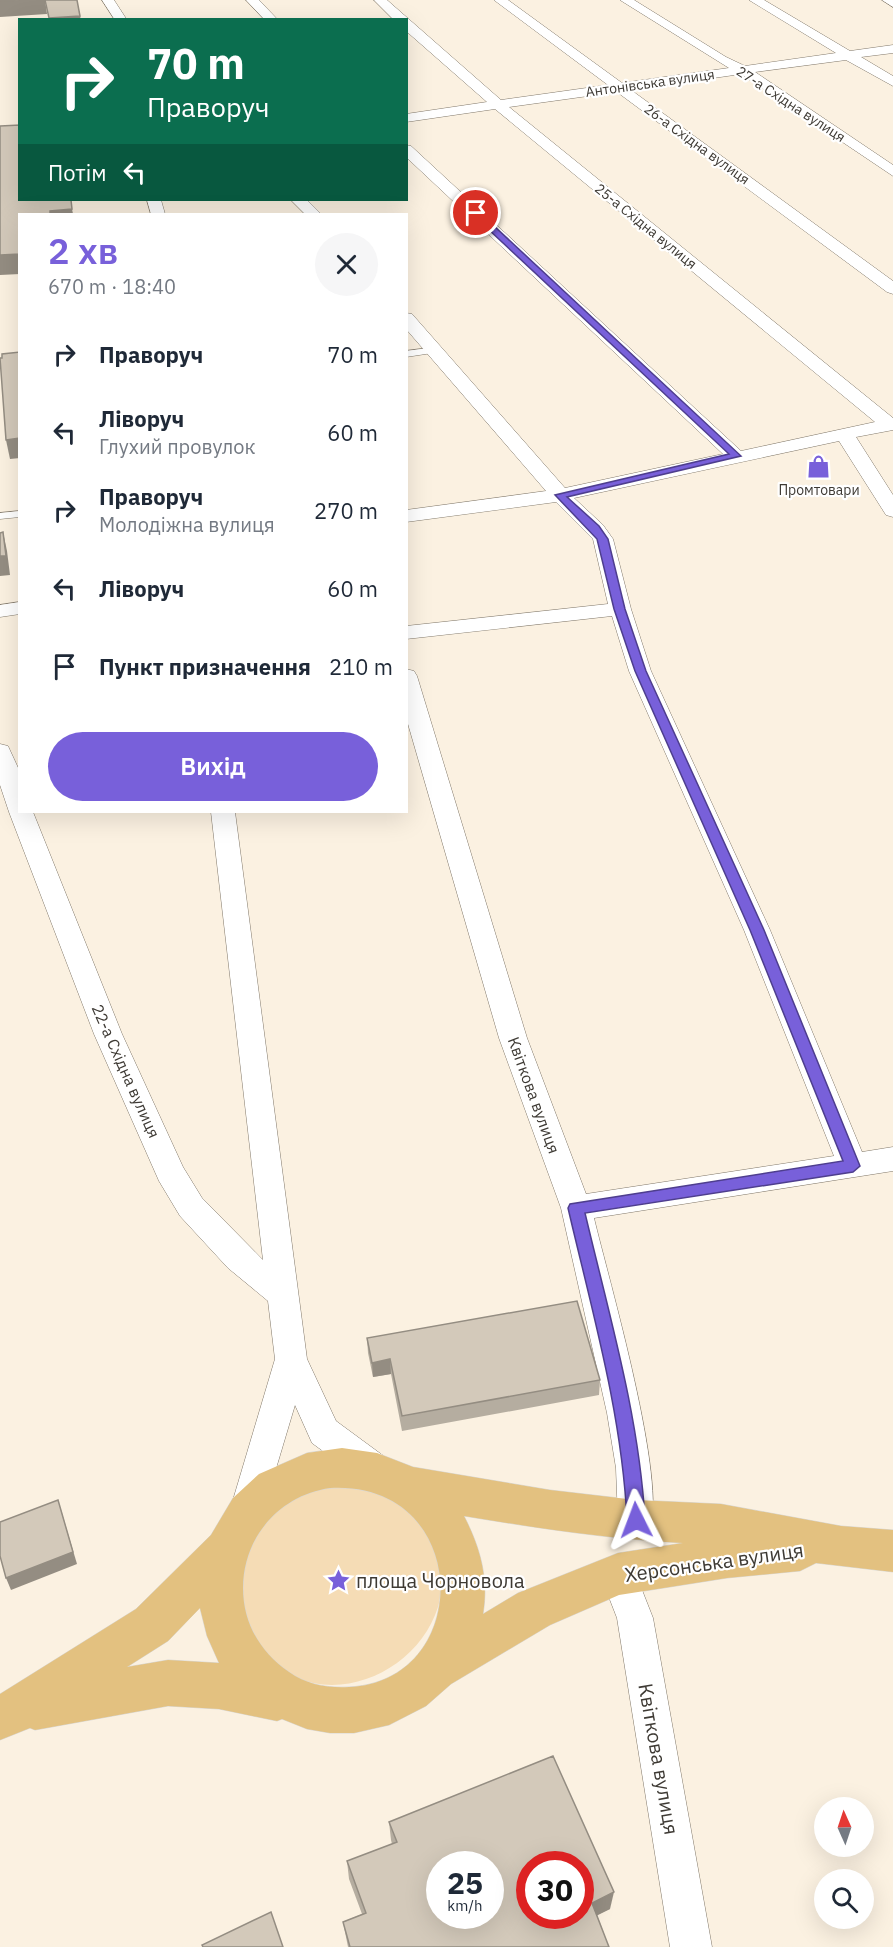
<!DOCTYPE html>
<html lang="uk">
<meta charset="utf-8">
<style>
body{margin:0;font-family:"IBM Plex Sans",sans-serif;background:#f6f6f7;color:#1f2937;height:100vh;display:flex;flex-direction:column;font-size:22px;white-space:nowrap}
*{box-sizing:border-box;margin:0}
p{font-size:20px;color:#747a83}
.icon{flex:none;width:33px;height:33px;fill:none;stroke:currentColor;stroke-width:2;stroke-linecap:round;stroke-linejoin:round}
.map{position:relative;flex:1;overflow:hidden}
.panel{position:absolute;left:18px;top:213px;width:390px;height:600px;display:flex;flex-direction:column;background:#fff;border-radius:0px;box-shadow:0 6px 24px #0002}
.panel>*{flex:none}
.banner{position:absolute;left:18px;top:18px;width:390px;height:183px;border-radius:0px;box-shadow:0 6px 24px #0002;background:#0b6e4f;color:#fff;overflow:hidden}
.needle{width:39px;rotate:357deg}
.fabs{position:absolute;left:814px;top:1797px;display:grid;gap:12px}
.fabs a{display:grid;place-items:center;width:60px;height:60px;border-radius:50%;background:#fff;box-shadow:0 6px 24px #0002;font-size:30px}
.speed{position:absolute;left:426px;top:1851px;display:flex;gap:12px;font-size:30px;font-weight:700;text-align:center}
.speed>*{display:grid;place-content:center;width:78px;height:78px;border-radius:50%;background:#fff;box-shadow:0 6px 24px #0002;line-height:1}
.speed small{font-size:15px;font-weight:400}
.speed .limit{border:9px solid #d22;background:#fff;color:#111}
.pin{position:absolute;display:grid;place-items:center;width:51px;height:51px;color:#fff;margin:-26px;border:3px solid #fff;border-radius:50%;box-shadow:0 2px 6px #0007}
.me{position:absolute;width:66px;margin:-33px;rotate:357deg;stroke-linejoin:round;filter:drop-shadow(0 0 4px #0008)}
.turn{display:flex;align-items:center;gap:21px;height:126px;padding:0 30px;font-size:27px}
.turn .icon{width:78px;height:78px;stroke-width:2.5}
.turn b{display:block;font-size:42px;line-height:51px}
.then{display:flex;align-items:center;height:57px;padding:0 30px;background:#0003;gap:12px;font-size:22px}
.round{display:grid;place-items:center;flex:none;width:63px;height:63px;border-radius:32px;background:#f6f6f7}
.summary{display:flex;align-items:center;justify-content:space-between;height:102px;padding:0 30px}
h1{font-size:36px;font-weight:600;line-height:45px;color:#7860da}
.button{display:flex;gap:12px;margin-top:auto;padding:12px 30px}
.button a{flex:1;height:69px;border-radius:36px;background:#7860da;color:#fff;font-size:24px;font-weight:600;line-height:69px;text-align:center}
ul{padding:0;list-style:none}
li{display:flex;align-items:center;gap:18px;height:78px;padding:0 30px}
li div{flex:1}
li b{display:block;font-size:22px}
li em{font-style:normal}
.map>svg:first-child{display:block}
.green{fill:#f5dcb5}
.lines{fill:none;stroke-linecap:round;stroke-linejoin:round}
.service-casing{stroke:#81786a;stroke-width:1}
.minor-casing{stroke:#81786a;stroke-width:1}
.primary-casing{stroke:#d8d8d6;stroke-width:1}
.service{fill:#fff;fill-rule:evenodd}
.minor{fill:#fff;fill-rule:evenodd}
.primary{fill:#e3c180;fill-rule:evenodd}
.wall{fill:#b5ada0}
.shaded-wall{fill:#948d82}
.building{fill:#d3c9ba;stroke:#948d82;stroke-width:1.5;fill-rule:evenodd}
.route{fill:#7860da;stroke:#4e3e8e;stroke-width:1.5}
.labels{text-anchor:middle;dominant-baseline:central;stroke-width:4.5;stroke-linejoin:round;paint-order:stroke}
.far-street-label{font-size:14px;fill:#3e3a34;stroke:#fff}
.far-poi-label{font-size:14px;fill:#3e3a34;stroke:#fff}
.street-label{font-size:16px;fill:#3e3a34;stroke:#fff}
.near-street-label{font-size:20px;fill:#3e3a34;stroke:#fff}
.near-poi-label{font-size:20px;fill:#3e3a34;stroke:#fff;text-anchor:start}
</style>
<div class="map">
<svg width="893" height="1947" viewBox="0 0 893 1947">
<rect width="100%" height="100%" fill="#fbf1e1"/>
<path class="green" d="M325,1487C335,1487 346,1485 357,1487C412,1494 454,1552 438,1607C420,1664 353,1701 296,1678C287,1675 280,1669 272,1664C263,1659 253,1647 247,1638C243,1631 235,1578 237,1571C241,1559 260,1523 268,1515C284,1500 304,1494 325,1487Z"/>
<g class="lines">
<defs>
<g id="service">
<polygon points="436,347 439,348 439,352 406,357 406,351"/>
<polygon points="20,511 20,517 0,519 0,513"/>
</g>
<g id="minor">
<polygon points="102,0 114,0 127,20 115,20"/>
<polygon points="246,0 259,0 278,20 265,20"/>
<path d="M374,0H387L501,100L608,85L494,0H508L622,83L729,68L620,0H634L726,57L745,66L836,53L749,0H764L850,51L893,45V53L861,57L893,76V86L846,60L755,72L893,165V176L741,74L631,90L893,281V294L887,292L617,92L509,107L893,418V430L856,437L893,495V517L886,515L839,441L574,498L603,525L613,539L631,609L651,671L770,930L862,1152L893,1147V1171L594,1218C608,1277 669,1485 649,1532L636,1537L623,1532L618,1520L616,1468L607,1413L561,1208L499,1038L406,717V669L414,671L417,676L527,1038L586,1194L834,1156L744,930L629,671L612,616L406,639V626L608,604L593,539L556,502L406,522V510L546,491L406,329V313L412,314L565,488L723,454L406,157V145L411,146L741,451L875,422L495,109L406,122V114L487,102L406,31V20H394Z"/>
<polygon points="882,0 893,0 893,7"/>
<polygon points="147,200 161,200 165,214 151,214"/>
<polygon points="291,200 307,200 321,214 305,214"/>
<polygon points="20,602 20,614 0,617 0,605"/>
<polygon points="0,744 8,746 20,772 20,812 33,812 122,1034 183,1167 202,1198 263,1260 211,812 235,812 307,1359 336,1421 389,1460 394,1471 389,1482 377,1487 365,1482 312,1443 295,1405 260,1522 248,1527 236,1522 230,1510 275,1359 268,1301 228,1268 180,1216 159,1181 94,1034 9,812 0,785"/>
<polygon points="618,1557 631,1562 653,1618 712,1947 670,1947 617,1618 600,1574 605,1562"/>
</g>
<path id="primary" d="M342,1448L377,1453L413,1467L550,1490L636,1500L721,1504L841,1526L893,1530V1572L816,1563L800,1571L727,1578L619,1595L550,1625L451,1684L426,1706L389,1725L354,1733H330L307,1729L282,1719L277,1721L219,1709L168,1706L35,1730L30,1728L0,1740V1694L136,1609L211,1535L233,1498L259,1474L307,1453ZM330,1488C472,1480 476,1681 349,1687C328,1688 307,1685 289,1672C260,1652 243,1623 243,1588C243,1537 280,1495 330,1488ZM464,1516C537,1528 609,1539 683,1543L618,1553L518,1593L483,1614C489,1578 480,1547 464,1516ZM200,1608L207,1636L219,1663L168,1660L127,1667L168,1641Z"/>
</defs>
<use href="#service" class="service-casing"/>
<use href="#minor" class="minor-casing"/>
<use href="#primary" class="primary-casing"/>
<use href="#service" class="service"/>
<use href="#minor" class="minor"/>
<use href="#primary" class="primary"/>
</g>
<g class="wall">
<polygon points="367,1338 600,1380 599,1395 402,1431 391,1374 373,1377 368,1353"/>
<polygon points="389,1822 610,1909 597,1915 609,1947 348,1947 343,1922 362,1914 349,1879 347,1861 392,1844 391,1840"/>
</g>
<g class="shaded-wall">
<polygon points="19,0 45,0 47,14 0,17 0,1"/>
<polygon points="80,16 81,20 49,20 49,18"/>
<polygon points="72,209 73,214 50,214 50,211"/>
<polygon points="20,254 20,274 0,275 0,255"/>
<polygon points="20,438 20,458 10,459 6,440"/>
<polygon points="3,532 7,551 10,575 0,576 0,556"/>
<polygon points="390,1359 391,1374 373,1377 372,1363"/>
<polygon points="58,1500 77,1564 11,1590 6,1578"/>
<polygon points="614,1892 610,1909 588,1920 592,1903"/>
</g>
<g class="building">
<polygon points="0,0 19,0 0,1"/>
<polygon points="45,0 77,0 80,16 49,18"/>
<polygon points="20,125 20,200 71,200 72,209 50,211 50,214 20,214 20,254 0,255 0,126"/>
<polygon points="20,352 20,438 6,440 0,358 2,358 2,354"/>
<polygon points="3,532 6,556 0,556 0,533"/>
<polygon points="577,1301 600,1380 402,1416 390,1359 372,1363 367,1338"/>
<polygon points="58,1500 73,1552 6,1578 0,1556 0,1522"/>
<path d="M553,1756L614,1892L592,1903L609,1947H350L343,1922L366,1913L347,1861L397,1842L389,1822ZM440,1864H490V1916H440ZM530,1864H580V1916H530Z"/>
<polygon points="271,1912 283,1947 203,1947 202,1945"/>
</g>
<path class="route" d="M473,212H479L741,456L567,497L599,526L608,539L625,609L646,671L764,930L860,1166L853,1172L585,1213C609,1315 639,1415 645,1520L642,1526L636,1528L630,1526L627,1520C622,1414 592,1311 568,1208L570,1204L843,1161L750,930L635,671L614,609L597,539L555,495L729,454L473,215Z"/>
<defs>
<symbol id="shop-bare" viewBox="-9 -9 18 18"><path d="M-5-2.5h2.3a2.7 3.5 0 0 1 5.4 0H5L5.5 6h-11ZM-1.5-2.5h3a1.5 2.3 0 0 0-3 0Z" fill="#7860da" stroke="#fff" stroke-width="2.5" paint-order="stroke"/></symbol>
<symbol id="sight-bare" viewBox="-9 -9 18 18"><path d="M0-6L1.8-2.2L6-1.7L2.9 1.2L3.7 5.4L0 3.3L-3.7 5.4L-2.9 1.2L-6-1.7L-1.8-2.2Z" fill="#7860da" stroke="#fff" stroke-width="2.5" paint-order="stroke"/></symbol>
</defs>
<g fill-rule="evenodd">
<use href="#shop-bare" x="802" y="450" width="33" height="33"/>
<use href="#sight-bare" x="322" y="1564" width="33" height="33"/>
</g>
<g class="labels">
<g class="far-street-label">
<text transform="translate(650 83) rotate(-8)">Антонівська вулиця</text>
<text transform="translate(791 104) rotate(33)">27-а Східна вулиця</text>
<text transform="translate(697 144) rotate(36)">26-а Східна вулиця</text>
<text transform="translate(646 226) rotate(39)">25-а Східна вулиця</text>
</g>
<g class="far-poi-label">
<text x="819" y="490">Промтовари</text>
</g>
<g class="street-label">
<text transform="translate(126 1071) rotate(66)">22-а Східна вулиця</text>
<text transform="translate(534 1095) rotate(70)">Квіткова вулиця</text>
</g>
<g class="near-street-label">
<text transform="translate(714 1562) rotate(-8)">Херсонська вулиця</text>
<text transform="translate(659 1759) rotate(80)">Квіткова вулиця</text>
</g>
<g class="near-poi-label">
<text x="356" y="1580">площа Чорновола</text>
</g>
</g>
</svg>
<div class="fabs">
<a><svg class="needle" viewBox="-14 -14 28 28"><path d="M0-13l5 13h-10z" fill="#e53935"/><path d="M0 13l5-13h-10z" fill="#747a83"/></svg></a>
<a><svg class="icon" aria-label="search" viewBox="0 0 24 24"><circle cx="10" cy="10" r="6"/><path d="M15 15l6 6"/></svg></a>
</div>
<div class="speed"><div>25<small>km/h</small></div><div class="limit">30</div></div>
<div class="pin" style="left:476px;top:213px;background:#d93025"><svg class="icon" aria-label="arrive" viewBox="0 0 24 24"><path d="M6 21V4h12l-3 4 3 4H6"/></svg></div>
<svg class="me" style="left:636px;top:1520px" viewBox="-20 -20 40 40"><path d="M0-17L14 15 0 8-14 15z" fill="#7860da" stroke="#fff" stroke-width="4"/></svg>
<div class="banner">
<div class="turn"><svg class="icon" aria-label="right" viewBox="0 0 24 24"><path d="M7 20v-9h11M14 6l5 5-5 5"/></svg><div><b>70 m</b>Праворуч</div></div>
<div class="then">Потім<svg class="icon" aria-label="left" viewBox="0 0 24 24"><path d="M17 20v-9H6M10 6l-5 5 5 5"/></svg></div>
</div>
<section class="panel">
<div class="summary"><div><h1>2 хв</h1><p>670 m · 18:40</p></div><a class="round"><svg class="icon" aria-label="close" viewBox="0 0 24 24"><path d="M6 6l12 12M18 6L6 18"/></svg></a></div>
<ul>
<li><svg class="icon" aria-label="right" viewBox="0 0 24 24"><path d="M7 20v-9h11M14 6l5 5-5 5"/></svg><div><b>Праворуч</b></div><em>70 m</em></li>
<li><svg class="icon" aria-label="left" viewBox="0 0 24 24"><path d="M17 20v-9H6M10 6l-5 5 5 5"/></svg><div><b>Ліворуч</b><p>Глухий провулок</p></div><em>60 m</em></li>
<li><svg class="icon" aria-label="right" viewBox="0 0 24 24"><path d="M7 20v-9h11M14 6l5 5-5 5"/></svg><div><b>Праворуч</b><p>Молодіжна вулиця</p></div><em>270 m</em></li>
<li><svg class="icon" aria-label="left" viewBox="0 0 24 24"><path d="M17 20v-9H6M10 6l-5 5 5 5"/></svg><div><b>Ліворуч</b></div><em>60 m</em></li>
<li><svg class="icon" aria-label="arrive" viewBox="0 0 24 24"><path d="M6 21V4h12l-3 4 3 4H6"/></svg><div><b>Пункт призначення</b></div><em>210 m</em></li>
</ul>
<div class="button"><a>Вихід</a></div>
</section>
</div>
